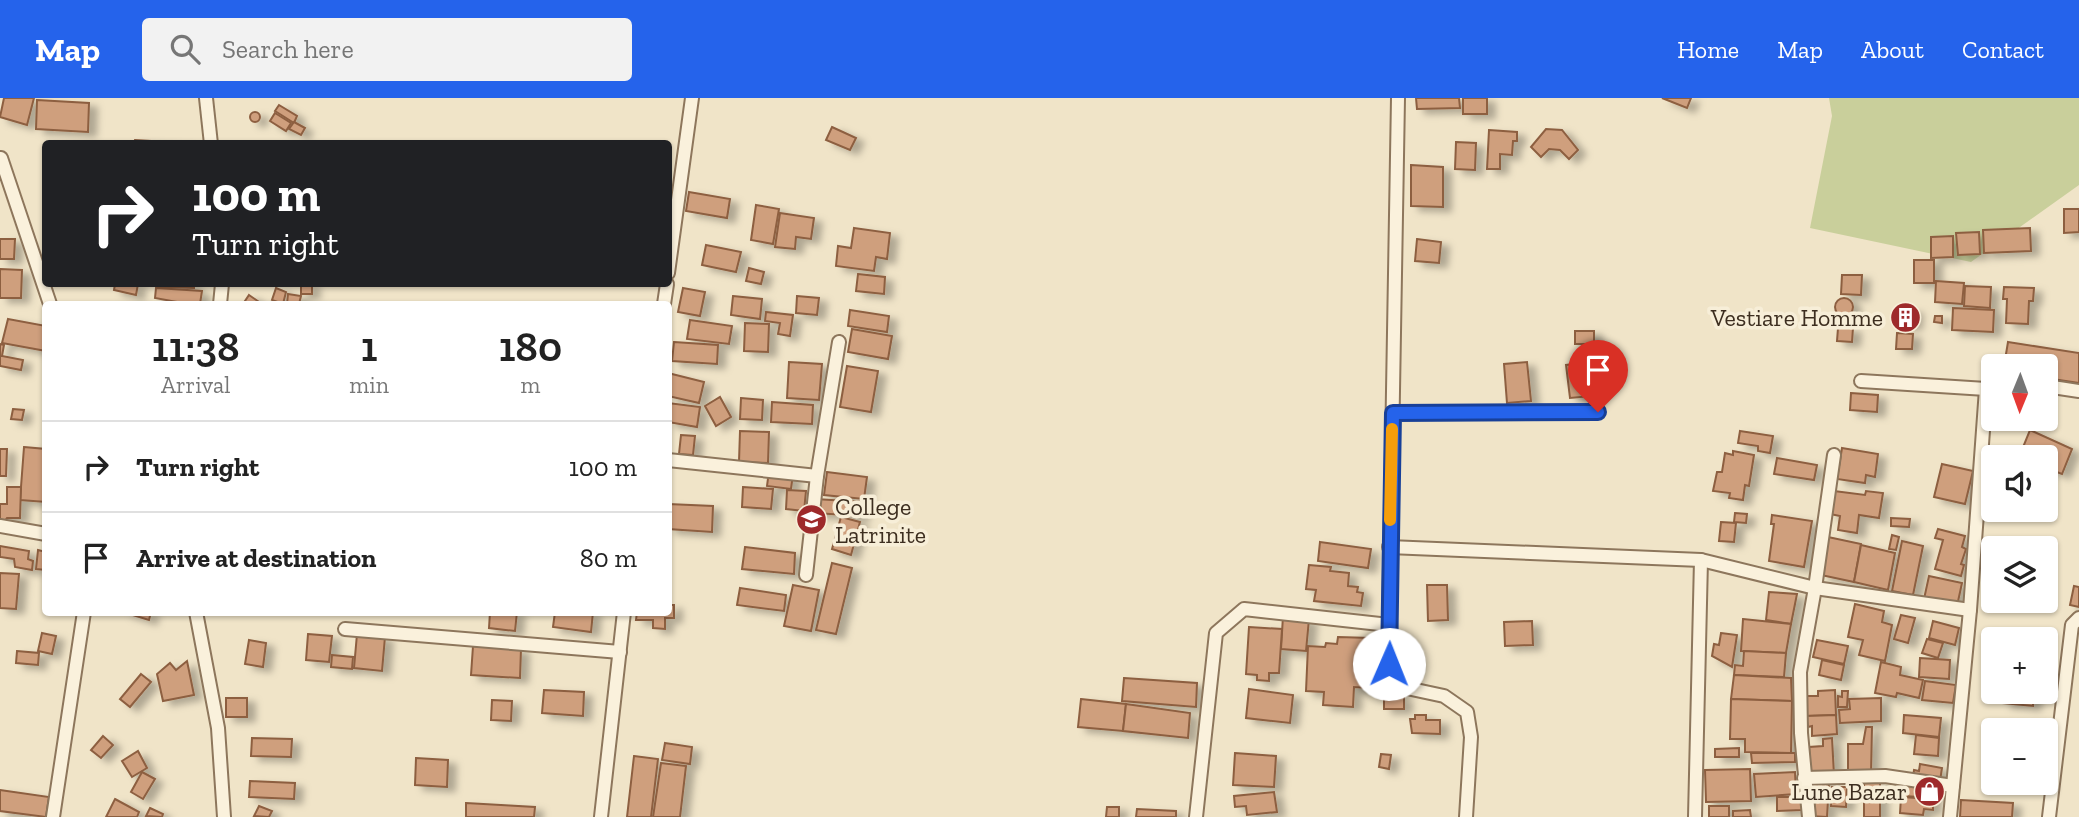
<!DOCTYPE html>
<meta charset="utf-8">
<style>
body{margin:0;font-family:"Zilla Slab",serif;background:#f2f2f2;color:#222;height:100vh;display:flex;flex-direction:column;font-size:26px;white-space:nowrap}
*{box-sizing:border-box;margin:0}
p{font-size:23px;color:#767676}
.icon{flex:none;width:38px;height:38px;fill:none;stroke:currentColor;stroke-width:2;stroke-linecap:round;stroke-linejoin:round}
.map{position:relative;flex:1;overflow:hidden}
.sheet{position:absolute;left:42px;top:203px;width:630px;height:315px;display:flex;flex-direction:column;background:#fff;border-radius:7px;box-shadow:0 2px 5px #0004}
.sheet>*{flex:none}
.banner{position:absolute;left:42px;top:42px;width:630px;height:147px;border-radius:7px;box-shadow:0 2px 5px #0004;background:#202124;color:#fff;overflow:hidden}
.needle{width:46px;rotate:181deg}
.fabs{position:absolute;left:1981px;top:256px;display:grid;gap:14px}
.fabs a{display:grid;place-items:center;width:77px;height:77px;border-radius:7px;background:#fff;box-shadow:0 2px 5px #0004;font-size:35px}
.pin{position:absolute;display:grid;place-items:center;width:60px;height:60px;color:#fff;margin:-72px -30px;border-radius:50% 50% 50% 0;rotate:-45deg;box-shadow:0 0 7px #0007}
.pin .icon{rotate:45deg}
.me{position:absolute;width:77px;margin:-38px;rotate:1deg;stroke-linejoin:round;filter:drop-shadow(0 0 5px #0008)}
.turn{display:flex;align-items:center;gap:24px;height:147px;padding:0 35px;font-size:32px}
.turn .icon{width:91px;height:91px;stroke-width:2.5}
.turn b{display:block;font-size:49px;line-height:60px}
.eta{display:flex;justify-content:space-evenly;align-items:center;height:119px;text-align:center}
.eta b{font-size:42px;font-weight:600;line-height:49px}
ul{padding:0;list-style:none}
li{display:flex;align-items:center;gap:21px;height:91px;padding:0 35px;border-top:2px solid #e0e0e0}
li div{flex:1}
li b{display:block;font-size:26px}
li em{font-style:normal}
header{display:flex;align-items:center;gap:42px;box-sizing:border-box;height:98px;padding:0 35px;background:#2563eb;color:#fff}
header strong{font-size:33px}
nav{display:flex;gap:38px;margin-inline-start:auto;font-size:24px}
.search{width:490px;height:63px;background:#f2f2f2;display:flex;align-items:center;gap:18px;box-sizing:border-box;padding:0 24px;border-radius:7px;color:#767676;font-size:26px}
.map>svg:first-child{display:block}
.green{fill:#c9cf9b}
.building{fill:#cf9f7d;stroke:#8d5f41;stroke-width:2;filter:url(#shadow)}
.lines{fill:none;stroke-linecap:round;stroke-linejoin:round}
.minor-casing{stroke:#8d765c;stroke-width:16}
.minor{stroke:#faf1dc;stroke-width:12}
.route-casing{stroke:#184099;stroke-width:18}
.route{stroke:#2563eb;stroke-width:12}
.slow{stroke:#f59e0b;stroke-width:12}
.labels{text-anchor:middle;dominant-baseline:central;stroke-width:7;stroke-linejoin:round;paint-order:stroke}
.poi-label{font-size:24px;fill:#3d2e20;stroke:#f7eed8;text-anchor:end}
</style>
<header>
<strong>Map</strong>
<div class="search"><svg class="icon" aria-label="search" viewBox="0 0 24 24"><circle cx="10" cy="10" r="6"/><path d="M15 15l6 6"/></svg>Search here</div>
<nav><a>Home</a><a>Map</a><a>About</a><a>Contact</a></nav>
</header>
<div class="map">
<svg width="2079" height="719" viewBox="0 0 2079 719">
<defs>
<filter id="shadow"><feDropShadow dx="8" dy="4.5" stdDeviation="3.5" flood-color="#0004"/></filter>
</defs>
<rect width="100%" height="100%" fill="#f0e4c8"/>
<polygon class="green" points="1829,0 2079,0 2079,87 1971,164 1810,130 1832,18"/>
<g class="building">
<polygon points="4,0 34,0 27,27 0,19"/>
<polygon points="1416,0 1459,0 1460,10 1417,11"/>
<rect x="1463" y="0" width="24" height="16"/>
<polygon points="1662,0 1691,0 1687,10"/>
<polygon points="37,2 89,5 88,34 36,31"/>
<polygon points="279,7 297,18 294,25 275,13"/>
<circle cx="255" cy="19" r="5"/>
<polygon points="275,15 291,25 286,33 270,23"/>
<polygon points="294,24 305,30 301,37 289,31"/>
<polygon points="832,29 856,40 850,52 826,42"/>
<polygon points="1546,31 1562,32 1578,52 1569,61 1560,52 1549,51 1541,59 1531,49"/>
<polygon points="1489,32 1517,34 1517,43 1513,43 1512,57 1500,56 1500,71 1487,71"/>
<polygon points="135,42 184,45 184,46 134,46"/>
<polygon points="1456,44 1476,45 1475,72 1455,71"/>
<polygon points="1411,67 1443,69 1443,109 1411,108"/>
<polygon points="689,94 730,101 727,120 686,113"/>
<polygon points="756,107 779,111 773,146 751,142"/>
<polygon points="2064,111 2079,111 2079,134 2064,135"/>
<polygon points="780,115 814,120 811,141 796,139 795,151 775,149"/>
<polygon points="854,130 890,135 887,161 876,159 874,173 836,168 838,148 851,150"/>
<polygon points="2030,130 2031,153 1984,155 1983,132"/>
<polygon points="1979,134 1980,156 1958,157 1956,135"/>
<polygon points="1953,138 1953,159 1931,160 1931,139"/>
<polygon points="0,141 15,141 14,161 0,161"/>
<polygon points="1417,141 1441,144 1439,165 1415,163"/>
<polygon points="706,147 741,154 736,174 702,167"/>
<rect x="1914" y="162" width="20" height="23"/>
<polygon points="749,170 764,174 761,186 746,183"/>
<polygon points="0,171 22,172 21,200 0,200"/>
<polygon points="858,176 885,179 884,196 856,193"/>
<polygon points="1842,177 1862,177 1861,197 1841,196"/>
<polygon points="1936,183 1964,185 1962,206 1935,204"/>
<polygon points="115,186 138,186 136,197 114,192"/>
<polygon points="157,186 194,186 194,190 157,189"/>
<rect x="301" y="186" width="11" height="10"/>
<polygon points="1965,188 1991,189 1990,210 1964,208"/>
<polygon points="2004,189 2034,190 2033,203 2029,203 2028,226 2006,225 2007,201 2003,201"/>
<polygon points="156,190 202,193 200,206 188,206 155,200"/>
<polygon points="276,190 286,194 283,206 272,202"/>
<polygon points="683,190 705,194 700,218 678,214"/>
<polygon points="288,196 301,198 299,206 287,206"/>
<polygon points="249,197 262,206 243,206"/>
<polygon points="733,198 762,201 760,221 731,217"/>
<polygon points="797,198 819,200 817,217 796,215"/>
<circle cx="1844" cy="209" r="9"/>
<polygon points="1953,210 1994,212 1993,234 1952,232"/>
<polygon points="1899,211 1915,211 1914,227 1898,226"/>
<polygon points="850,212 889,218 887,234 848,228"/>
<polygon points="766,214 793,217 790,238 778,236 780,225 765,223"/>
<polygon points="1935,218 1942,218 1942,225 1934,224"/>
<polygon points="8,221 46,228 46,253 2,245"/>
<polygon points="690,222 732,228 729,246 687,241"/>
<polygon points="745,225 769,226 768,254 744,253"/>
<polygon points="1838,230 1853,230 1852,244 1837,243"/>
<polygon points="852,231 892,238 888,261 848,254"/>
<rect x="1575" y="233" width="19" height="13"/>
<polygon points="1897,235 1913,236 1912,251 1896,251"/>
<polygon points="674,244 718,247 717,266 672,263"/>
<polygon points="2008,244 2079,255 2079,285 2046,280 2046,268 2004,268"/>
<polygon points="0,246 4,247 2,258 23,262 21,272 0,268"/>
<polygon points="789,264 822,266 819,302 787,300"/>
<polygon points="1527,264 1531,303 1507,305 1504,266"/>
<polygon points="1595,264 1598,288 1590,289 1591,298 1570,300 1566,267"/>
<polygon points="847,268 878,273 871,314 840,309"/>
<polygon points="668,275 704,284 699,305 668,298"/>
<polygon points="1851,295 1878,297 1877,314 1850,312"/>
<polygon points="720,299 731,319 716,328 705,308"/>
<polygon points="741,300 763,302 762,322 740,321"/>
<polygon points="772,304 813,307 812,326 771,324"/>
<polygon points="668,305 700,309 697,329 668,324"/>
<polygon points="13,311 24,312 22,322 11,321"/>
<polygon points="2030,332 2072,351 2062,376 2046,370 2046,359 2019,359"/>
<polygon points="740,333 769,334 768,365 739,364"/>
<polygon points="1740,333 1773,338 1770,355 1758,353 1758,348 1738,345"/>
<polygon points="681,337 695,338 693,357 679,356"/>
<polygon points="24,349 46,351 46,404 20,402"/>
<polygon points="1842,350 1878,356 1875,379 1866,377 1865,385 1837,381"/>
<polygon points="0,351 7,351 6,378 0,378"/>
<polygon points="1733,353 1754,357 1749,388 1745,387 1743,402 1729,400 1730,395 1713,393 1717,374 1722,374 1725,355 1733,357"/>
<polygon points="1777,360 1817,367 1814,382 1774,376"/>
<polygon points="1942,366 1973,373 1965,406 1934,399"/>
<polygon points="769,373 793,376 791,391 767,388"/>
<polygon points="827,374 867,379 864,401 824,397"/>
<polygon points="7,389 21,389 20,420 7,420 4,424 0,424 0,406 7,406"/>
<polygon points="743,389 773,391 771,411 742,409"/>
<polygon points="787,392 806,393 804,413 786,411"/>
<polygon points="1834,393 1865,397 1866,393 1883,395 1879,420 1859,417 1857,435 1838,432 1840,418 1830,416"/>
<polygon points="816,401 862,404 861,418 815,415"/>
<polygon points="668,406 713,408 712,434 668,431"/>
<polygon points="1735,415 1747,416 1746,425 1734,424"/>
<polygon points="1772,417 1812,423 1804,469 1769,463 1774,426 1771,426"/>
<polygon points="841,419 860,424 851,457 832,451"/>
<polygon points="1891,420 1910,421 1909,429 1891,428"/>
<polygon points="1721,424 1736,425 1734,444 1719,443"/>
<polygon points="1938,431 1965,438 1962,449 1966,451 1961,466 1964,467 1961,478 1935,471 1943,442 1935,440"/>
<polygon points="1892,437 1899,439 1896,452 1889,451"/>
<polygon points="1828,439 1861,446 1854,484 1821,477"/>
<polygon points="1902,443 1923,448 1913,497 1892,493"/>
<polygon points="1320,444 1371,451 1368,470 1318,463"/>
<polygon points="1861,447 1895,455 1888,492 1854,484"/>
<polygon points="0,448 29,453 28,461 33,463 32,472 15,469 14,461 0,459"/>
<polygon points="745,449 795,455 794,476 742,471"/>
<polygon points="38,452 46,454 46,472 36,471"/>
<polygon points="832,465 852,470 836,536 816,532"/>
<polygon points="1309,467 1331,469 1330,473 1349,475 1348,488 1358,489 1357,494 1363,495 1361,508 1314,503 1316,492 1306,491"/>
<polygon points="0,475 19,476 16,511 0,510"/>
<polygon points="1929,478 1962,485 1957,508 1924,501"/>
<polygon points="793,487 819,492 811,533 784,528"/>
<polygon points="1427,487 1447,487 1448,522 1428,523"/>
<polygon points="2074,488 2079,489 2079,509 2070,507"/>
<polygon points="740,490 786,497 784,513 737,507"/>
<polygon points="1769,494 1797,496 1791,526 1766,522"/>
<polygon points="1855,506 1884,513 1882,524 1892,527 1885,563 1859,557 1863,542 1848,539"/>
<polygon points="668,507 674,507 674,520 665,520 665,531 653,530 653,522 636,522 637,514 668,514"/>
<polygon points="123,514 151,514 149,522"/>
<polygon points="490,514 517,514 515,533 489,530"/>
<polygon points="555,514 593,514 591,534 553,529"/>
<polygon points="1901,517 1915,520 1908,545 1894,541"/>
<polygon points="1283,518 1309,521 1306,553 1281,551"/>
<polygon points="1743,521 1791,526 1786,555 1741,553"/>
<polygon points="1532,523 1533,547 1505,548 1504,524"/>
<polygon points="1933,523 1959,530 1955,547 1929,540"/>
<polygon points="1249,529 1282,531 1279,575 1269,575 1269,583 1257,582 1257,577 1246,576"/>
<polygon points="42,535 56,538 52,556 38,553"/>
<polygon points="1721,535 1737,537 1732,569 1712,558 1714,546 1719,547"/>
<polygon points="308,536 332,538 329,564 306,562"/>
<polygon points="357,536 385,539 382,573 354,570"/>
<polygon points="1338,539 1371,540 1368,590 1354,589 1353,609 1323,607 1324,594 1306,593 1308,548 1325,549 1326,545 1337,546"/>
<polygon points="1927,541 1943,545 1938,560 1922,555"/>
<polygon points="249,542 266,545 263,569 245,566"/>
<polygon points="1817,542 1848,548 1844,566 1813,559"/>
<polygon points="473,548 521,551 520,580 471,577"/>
<polygon points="17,553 39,555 38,567 16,565"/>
<polygon points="1744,553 1786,555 1784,579 1734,577 1735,567 1743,568"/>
<polygon points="332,557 353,559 352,571 331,569"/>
<polygon points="1920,560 1950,562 1949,581 1919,579"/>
<polygon points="1822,562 1844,567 1841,582 1819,577"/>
<polygon points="187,563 194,597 163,603 157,576 170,565 176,572"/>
<polygon points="1881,564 1901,569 1900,577 1923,582 1919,600 1897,595 1896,599 1875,595"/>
<polygon points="141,576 151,584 130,609 120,601"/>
<polygon points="1734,577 1791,580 1792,603 1731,601"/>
<polygon points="1124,580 1197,585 1196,609 1122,603"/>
<polygon points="1925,583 1956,587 1953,605 1922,602"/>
<polygon points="1249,591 1293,597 1290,625 1246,620"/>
<polygon points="544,592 584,594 583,618 542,615"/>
<polygon points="1835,592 1836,617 1806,618 1805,598 1818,598 1818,593"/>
<polygon points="1842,593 1848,593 1847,609 1838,609 1838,598 1842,599"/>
<polygon points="2004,593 2034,593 2033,608 2003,605"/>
<polygon points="1384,598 1404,599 1404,611 1384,611"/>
<rect x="226" y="600" width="21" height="19"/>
<polygon points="1881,600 1881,623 1840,625 1839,612 1850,611 1849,601"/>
<polygon points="1081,601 1126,606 1123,633 1078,629"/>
<polygon points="1731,601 1792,603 1791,655 1745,654 1745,641 1730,641"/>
<polygon points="492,602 512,603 511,623 491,622"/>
<polygon points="1126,606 1190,615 1188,640 1123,633"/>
<polygon points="1415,617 1426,617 1426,622 1440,622 1440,636 1412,635 1410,621 1415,621"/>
<polygon points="1836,617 1837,636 1812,638 1812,628 1808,629 1806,618"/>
<polygon points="1904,617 1941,620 1939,639 1903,635"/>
<polygon points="1866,629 1872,629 1871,676 1848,676 1848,646 1863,646"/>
<polygon points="1916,637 1939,640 1938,658 1914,656"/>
<polygon points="103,638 113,647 101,660 91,652"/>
<polygon points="252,640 292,641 291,659 251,658"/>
<polygon points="1832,640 1834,677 1811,678 1809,649 1823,648 1823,641"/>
<polygon points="665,645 692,649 690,666 662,662"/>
<polygon points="1739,650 1739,659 1715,659 1715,651"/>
<polygon points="138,653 147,670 132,679 122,663"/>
<polygon points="1235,655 1276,658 1274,689 1233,687"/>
<polygon points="1751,655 1795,655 1795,664 1752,665"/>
<polygon points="1381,656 1391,657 1389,671 1379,669"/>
<polygon points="634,658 658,661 651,719 627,719"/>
<polygon points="416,660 448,662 447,689 415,687"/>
<polygon points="661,665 686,668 680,719 653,719"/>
<polygon points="1920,666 1942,670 1940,683 1913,679 1914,672 1919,673"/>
<polygon points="1750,671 1751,703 1706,704 1705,672"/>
<polygon points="142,674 155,681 143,701 131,694"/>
<polygon points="1795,674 1796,696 1756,699 1754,676"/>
<polygon points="250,683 295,685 294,701 249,699"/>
<polygon points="1864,683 1880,684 1880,719 1864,719"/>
<polygon points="1811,684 1829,685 1827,719 1809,718"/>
<polygon points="1905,686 1934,688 1933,700 1904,698"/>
<polygon points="1832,689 1847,689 1846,709 1831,708"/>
<polygon points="0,692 49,699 46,719 0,713"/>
<polygon points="1274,694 1277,714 1247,717 1246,708 1235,709 1234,698"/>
<polygon points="1777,699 1802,699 1802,712 1777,713"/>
<polygon points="1901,699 1933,701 1933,712 1924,711 1923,717 1900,715"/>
<polygon points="115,701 139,714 137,719 106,719"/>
<polygon points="1961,702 2013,705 2012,719 1960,719"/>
<polygon points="466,705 535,709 534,719 466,719"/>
<polygon points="259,708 272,713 269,719 254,718"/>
<rect x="1709" y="708" width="20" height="11"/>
<polygon points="1107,709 1119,709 1119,719 1106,719"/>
<polygon points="150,710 163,716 162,719 146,718"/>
<polygon points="1137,711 1176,713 1176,719 1136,719"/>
<polygon points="1750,712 1751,719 1733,719 1733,713"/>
</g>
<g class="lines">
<defs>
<g id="minor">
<polyline points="206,0 211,46"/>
<polyline points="1398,0 1388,586 1444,598 1467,614 1471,639 1466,719"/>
<polyline points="1,60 50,206"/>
<polyline points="668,175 692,0"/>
<polyline points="220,206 222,186"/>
<polyline points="664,206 667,186"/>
<polyline points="1861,283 1986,291"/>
<polyline points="2046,288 2079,293"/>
<polyline points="1393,315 1598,314"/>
<polyline points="668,362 817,378"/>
<polyline points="0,428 46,436"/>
<polyline points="1389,449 1701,462 1815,490 1970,512"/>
<polyline points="806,477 817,378 839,244"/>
<polyline points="196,514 218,630 224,719"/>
<polyline points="345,531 620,554"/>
<polyline points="1804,680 1885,678 1953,688"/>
<polyline points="53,719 84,514"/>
<polyline points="601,719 624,514"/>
<polyline points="1196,719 1216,535 1244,511 1389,527"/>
<polyline points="1695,719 1701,462"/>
<polyline points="1809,719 1801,635 1800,574 1815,490 1834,357"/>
<polyline points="1950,719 1970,512 1986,291 1993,283"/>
<polyline points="2049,719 2072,527 2079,520"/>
</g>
</defs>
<use href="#minor" class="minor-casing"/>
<use href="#minor" class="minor"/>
</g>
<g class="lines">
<defs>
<polyline id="route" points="1389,566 1393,315 1598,314"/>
</defs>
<use href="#route" class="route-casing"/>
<use href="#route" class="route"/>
<polyline class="slow" points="1390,422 1392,331"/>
</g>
<defs>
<symbol id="building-disc" viewBox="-11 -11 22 22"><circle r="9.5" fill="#9e2a2b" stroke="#f7eed8"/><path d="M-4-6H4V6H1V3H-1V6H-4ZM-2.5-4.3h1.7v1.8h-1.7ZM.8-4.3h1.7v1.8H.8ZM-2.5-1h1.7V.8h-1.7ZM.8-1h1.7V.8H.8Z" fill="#fff"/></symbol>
<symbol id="school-disc" viewBox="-11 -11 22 22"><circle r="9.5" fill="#9e2a2b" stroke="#f7eed8"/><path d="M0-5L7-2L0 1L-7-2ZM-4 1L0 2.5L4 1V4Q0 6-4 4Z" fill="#fff"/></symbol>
<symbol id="shop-disc" viewBox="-11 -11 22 22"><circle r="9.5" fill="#9e2a2b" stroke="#f7eed8"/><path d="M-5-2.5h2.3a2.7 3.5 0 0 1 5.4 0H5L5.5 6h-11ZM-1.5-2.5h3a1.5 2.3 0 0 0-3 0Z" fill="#fff"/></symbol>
</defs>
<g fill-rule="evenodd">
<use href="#building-disc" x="1888" y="202" width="35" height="35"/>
<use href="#school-disc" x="794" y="404" width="35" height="35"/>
<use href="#shop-disc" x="1912" y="676" width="35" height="35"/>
</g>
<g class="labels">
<g class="poi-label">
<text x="1883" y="219">Vestiare Homme</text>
<text x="835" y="408" text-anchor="start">College<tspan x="835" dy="28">Latrinite</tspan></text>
<text x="1907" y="693">Lune Bazar</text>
</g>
</g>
</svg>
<div class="fabs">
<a><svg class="needle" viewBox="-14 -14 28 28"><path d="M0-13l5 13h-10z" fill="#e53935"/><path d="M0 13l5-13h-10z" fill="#767676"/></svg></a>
<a><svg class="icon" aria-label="sound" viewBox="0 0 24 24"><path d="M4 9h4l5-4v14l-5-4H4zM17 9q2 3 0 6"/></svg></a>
<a><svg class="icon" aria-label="layers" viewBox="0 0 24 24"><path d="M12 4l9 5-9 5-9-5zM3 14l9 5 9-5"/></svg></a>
<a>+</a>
<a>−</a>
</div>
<div class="pin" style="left:1598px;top:314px;background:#d93025"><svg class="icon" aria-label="arrive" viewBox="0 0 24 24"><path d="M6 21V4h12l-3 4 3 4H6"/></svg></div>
<svg class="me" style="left:1389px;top:566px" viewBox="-20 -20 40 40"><circle r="19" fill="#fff"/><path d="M0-13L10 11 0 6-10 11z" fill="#2563eb"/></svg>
<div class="banner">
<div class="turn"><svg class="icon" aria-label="right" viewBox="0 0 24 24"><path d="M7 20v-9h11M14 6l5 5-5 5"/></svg><div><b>100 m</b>Turn right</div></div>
</div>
<section class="sheet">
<div class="eta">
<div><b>11:38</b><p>Arrival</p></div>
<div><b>1</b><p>min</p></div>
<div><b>180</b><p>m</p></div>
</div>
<ul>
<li><svg class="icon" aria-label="right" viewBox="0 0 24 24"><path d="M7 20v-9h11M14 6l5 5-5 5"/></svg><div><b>Turn right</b></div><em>100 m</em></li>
<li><svg class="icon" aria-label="arrive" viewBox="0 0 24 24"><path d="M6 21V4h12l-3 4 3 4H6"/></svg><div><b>Arrive at destination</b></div><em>80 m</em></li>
</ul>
</section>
</div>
